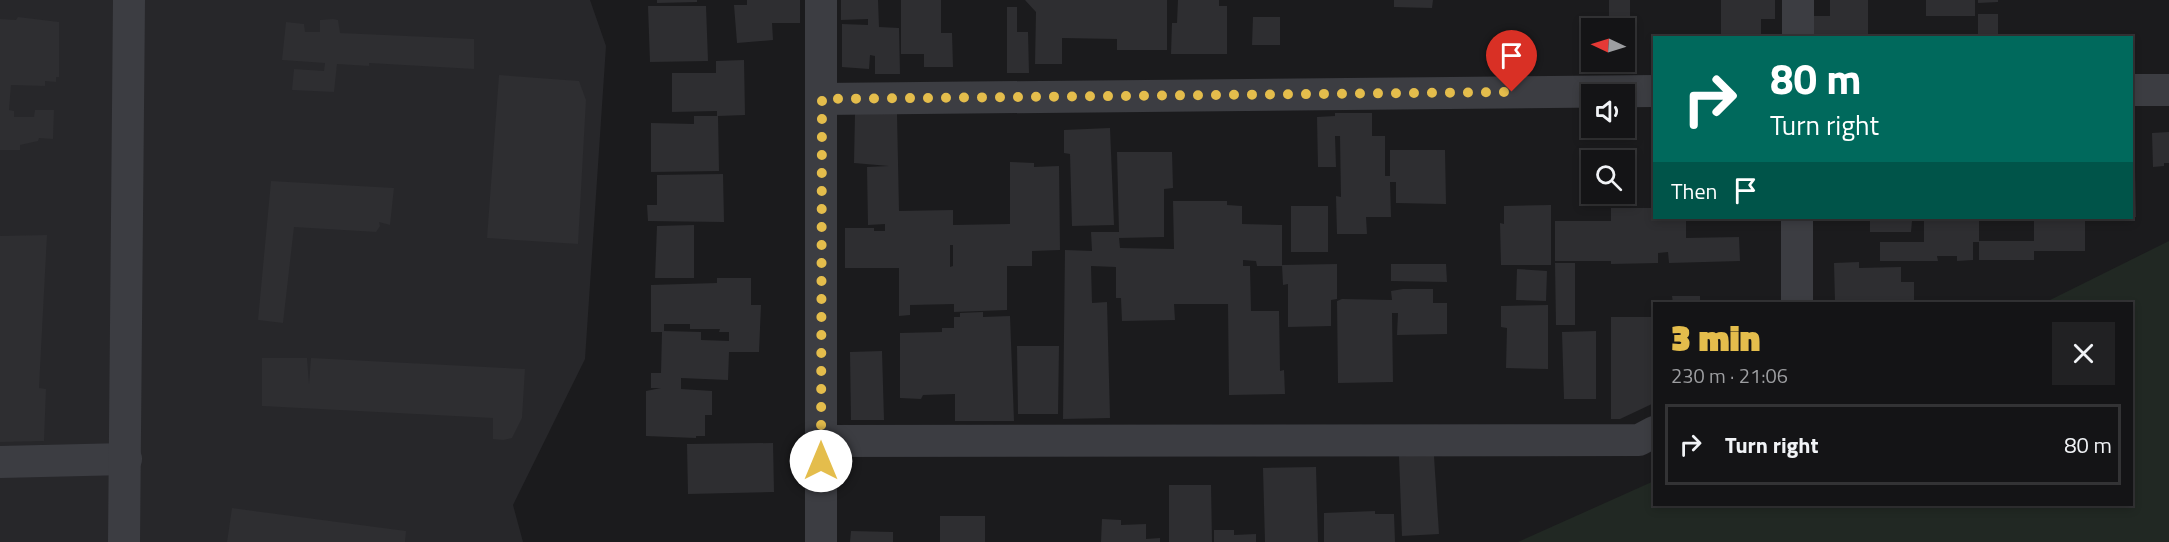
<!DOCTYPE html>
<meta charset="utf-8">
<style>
body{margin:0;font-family:"Titillium Web",sans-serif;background:#212123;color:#f1f3f6;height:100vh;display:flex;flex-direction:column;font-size:22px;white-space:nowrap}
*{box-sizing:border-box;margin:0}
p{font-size:20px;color:#9d9ea1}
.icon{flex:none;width:33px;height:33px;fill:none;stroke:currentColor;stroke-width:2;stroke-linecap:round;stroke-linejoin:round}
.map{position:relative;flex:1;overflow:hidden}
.sheet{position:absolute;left:1653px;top:302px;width:480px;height:204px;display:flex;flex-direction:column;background:#141416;border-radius:0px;box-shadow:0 3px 9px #0003,0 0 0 2px #333335}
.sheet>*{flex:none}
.banner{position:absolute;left:1653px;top:36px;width:480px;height:183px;border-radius:0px;box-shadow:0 3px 9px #0003,0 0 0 2px #333335;background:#00695c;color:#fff;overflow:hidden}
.needle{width:39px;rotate:274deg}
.buttons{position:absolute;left:1581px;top:18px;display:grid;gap:12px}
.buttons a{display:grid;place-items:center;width:54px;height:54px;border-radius:0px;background:#141416;box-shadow:0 3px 9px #0003,0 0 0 2px #333335;font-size:30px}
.pin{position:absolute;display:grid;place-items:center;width:51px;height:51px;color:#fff;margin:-62px -26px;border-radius:50% 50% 50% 0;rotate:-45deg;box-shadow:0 0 6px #0007}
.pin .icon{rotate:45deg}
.me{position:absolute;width:66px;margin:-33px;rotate:0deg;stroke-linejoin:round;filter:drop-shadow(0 0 4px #0008)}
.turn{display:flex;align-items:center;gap:21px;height:126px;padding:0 18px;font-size:27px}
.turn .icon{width:78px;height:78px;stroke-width:2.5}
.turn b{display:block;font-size:42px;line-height:51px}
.then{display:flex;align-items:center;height:57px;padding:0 18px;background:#0003;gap:12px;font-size:22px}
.round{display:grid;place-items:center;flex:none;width:63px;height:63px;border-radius:0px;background:#212123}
.headline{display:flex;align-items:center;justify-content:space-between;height:102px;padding:0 18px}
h1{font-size:36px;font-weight:800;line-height:45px;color:#e4bd4c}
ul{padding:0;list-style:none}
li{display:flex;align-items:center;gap:18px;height:81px;margin:0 12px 9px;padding:0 6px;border:3px solid #333335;border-radius:0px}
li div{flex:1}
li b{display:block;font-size:22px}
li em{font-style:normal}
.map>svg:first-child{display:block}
.built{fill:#27272a}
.green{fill:#212823}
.building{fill:#2e2e31;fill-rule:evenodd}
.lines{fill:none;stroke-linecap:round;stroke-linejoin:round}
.minor{stroke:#3c3d42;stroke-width:32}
.route{stroke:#e4bd4c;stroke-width:10;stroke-dasharray:0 18}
</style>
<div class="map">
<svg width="2169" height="542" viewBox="0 0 2169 542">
<rect width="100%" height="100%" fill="#1b1b1d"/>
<polygon class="built" points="0,0 590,0 606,46 585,359 513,505 523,542 0,542"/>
<polygon class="green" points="2169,241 2169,542 1518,542 1654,481 1654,504 2132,504 2132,303 2044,303"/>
<g class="building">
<polygon points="657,0 697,0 697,2 657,3"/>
<polygon points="747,0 800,0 800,23 772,23 773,40 737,43 734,5 747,5"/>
<polygon points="841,0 878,0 879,27 899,28 900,74 875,74 875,56 870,55 869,69 842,67 842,24 868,25 868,19 841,20"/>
<polygon points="901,0 941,0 941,33 952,33 953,67 924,67 924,54 901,54"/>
<polygon points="1025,0 1167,0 1167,50 1117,50 1117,39 1062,38 1062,64 1035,64 1036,12"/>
<polygon points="1178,0 1219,0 1219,6 1227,6 1227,54 1171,54 1172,23 1177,23"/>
<polygon points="1394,0 1433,0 1432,8 1394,7"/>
<polygon points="1609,0 1630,0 1630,70 1609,70 1609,62 1624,62 1624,28 1609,28"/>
<polygon points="1721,0 1775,0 1775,19 1761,19 1761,38 1721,38"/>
<polygon points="1830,0 1868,0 1868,38 1813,38 1813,16 1830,16"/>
<rect x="1926" y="0" width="49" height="16"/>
<polygon points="1978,0 1998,0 1998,2 1978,3"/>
<polygon points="648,6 706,6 708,61 650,62"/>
<polygon points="1007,7 1017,7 1017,32 1028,32 1029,73 1007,73"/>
<rect x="1978" y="14" width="20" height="24"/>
<polygon points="18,17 59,22 59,77 56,77 56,82 45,81 45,86 11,85 9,110 14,111 14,117 34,117 35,110 54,110 53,139 39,138 38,141 20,145 20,150 0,150 0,19 16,20"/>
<polygon points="1253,17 1280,17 1280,45 1252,45"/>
<polygon points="333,19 338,20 340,33 474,39 474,69 369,63 369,66 337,64 334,92 292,90 294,69 324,71 325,63 282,60 286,22 304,24 305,32 320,32 320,20"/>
<polygon points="744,60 745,115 718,116 719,171 651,172 651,123 694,124 694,116 717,116 717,111 672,112 672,73 716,73 716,61"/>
<polygon points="499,75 579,81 586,100 578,244 487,238"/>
<polygon points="1335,113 1372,113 1372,136 1385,136 1385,176 1390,176 1390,150 1445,150 1446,204 1396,203 1396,182 1390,182 1391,217 1366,217 1367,234 1337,234 1336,196 1341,197 1340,136 1335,136 1336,167 1318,167 1317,117 1335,116"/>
<path d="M855,114H897L899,211L953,210V225L1010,224V162L1034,163V167L1059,166L1060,250L1032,251V266H1007V310L954,312V304L910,305V315L899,316V268H845V228H874V231H885V224L868,225L867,167L889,166L854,163ZM950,245H953V266L950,267Z"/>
<polygon points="1110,128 1114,225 1072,226 1070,154 1064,153 1064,130"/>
<polygon points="2169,132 2169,163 2164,163 2164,166 2153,167 2152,133"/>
<polygon points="1117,152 1172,152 1173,188 1164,189 1164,237 1119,238 1120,248 1174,249 1173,201 1227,201 1227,205 1242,206 1242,224 1282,225 1282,266 1257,266 1256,261 1243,260 1243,266 1250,266 1251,311 1279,311 1280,371 1284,370 1285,394 1229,395 1228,304 1174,304 1175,320 1122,321 1121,298 1116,298 1116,267 1091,266 1092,303 1107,302 1110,418 1063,419 1065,250 1092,251 1091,232 1119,232"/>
<polygon points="1651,163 1654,163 1654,218 1686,218 1686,238 1739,237 1740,261 1669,263 1668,252 1658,253 1658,263 1611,264 1611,261 1555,261 1555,221 1611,221 1611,208 1652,208"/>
<polygon points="2132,171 2135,171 2136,217 2132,217"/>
<polygon points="723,174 724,222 648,221 647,205 657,205 657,175"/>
<polygon points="271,181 394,188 390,225 379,222 380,226 376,232 294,227 283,323 258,320"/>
<polygon points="1551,205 1551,265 1501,265 1500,223 1504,224 1504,206"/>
<rect x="1291" y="206" width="37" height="46"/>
<polygon points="1870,218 1919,218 1919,221 1912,221 1911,232 1870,232"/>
<polygon points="1924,218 1979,218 1979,241 2034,241 2034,219 2085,219 2085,251 2034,251 2034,260 1979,260 1979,242 1973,242 1973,260 1957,261 1957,256 1937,256 1938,261 1880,261 1880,242 1924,242"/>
<rect x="1995" y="218" width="35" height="3"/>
<polygon points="694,225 694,278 655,278 657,226"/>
<polygon points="47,235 39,388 46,389 44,441 0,442 0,236"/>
<polygon points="1859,262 1859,268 1901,267 1901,282 1914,282 1914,300 1835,302 1834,263"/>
<polygon points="1555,263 1575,263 1575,325 1556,325"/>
<polygon points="1337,264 1337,299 1331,300 1331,326 1288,327 1288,284 1283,285 1282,265"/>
<polygon points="1391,264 1446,264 1447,282 1391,281"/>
<polygon points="1517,269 1547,271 1546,301 1516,300"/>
<path d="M717,278H751V305H761L759,352H729L728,380L681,378V389L712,391V415H705V436H696V438L646,436V391L661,388H651V373H661L662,332H651V285L717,283ZM664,324H690V329H720L719,332H729V341L701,340V332L664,331Z"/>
<polygon points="1403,289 1433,289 1433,303 1447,303 1447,334 1397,335 1398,313 1392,313 1393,382 1338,383 1337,301 1342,299 1392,300 1391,291"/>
<polygon points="1672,296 1700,296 1700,303 1673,303"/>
<polygon points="1548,305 1548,369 1506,368 1507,328 1501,327 1501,306"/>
<polygon points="983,312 983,317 1010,316 1014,421 955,421 955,394 923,395 921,399 900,398 900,333 942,332 942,328 954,328 954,317 960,317 960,313"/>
<polygon points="1611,317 1654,317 1654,403 1620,419 1611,419"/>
<polygon points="1596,331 1596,399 1564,399 1562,332"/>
<polygon points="1017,346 1059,346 1058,414 1018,414"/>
<polygon points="882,351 884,420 851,420 850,352"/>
<polygon points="262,358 307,358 309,384 311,358 525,369 522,418 512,438 503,440 493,439 493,418 262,406"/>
<polygon points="773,443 774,492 688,494 687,444"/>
<polygon points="1399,456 1434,456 1439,534 1402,536"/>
<polygon points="1316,467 1318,542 1265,542 1263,468"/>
<polygon points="1169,485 1211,485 1212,542 1169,542"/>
<polygon points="232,508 406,531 405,542 227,542"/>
<polygon points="1375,511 1375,514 1394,514 1395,542 1324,542 1324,513"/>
<rect x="940" y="516" width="45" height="26"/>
<polygon points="1102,519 1121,520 1121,525 1146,524 1146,539 1160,538 1160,542 1101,542"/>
<polygon points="1214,530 1234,530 1234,535 1256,534 1256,542 1214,542"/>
<polygon points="851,531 893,532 893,542 850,542"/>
</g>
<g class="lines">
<g class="minor">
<polyline points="1798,0 1798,38"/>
<polyline points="2132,90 2169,90"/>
<polyline points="822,99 1654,91"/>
<polyline points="1797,303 1797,218"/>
<polyline points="821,441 1639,440 1654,432"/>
<polyline points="0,462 126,459"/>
<polyline points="124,542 129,0"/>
<polyline points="821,542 821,0"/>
</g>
</g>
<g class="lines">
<polyline class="route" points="821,461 822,99 1512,92"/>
</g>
</svg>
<div class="buttons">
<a><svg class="needle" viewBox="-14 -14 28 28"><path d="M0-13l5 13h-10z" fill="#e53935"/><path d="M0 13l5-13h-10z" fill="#9d9ea1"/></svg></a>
<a><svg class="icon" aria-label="sound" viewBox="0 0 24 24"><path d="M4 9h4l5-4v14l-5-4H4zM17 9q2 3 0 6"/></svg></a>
<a><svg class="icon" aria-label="search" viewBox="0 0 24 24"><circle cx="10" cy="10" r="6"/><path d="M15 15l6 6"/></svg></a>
</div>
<div class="pin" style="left:1512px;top:92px;background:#d93025"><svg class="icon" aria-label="arrive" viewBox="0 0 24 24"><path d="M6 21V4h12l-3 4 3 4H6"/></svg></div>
<svg class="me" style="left:821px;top:461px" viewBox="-20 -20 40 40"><circle r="19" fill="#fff"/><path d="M0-13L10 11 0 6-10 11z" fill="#e4bd4c"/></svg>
<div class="banner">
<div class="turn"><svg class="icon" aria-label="right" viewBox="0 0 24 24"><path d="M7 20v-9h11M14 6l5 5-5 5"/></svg><div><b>80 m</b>Turn right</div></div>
<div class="then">Then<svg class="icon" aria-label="arrive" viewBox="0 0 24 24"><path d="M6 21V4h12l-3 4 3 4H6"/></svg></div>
</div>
<section class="sheet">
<div class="headline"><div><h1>3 min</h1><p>230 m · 21:06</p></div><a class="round"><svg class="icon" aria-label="close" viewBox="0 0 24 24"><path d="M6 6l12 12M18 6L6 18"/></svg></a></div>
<ul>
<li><svg class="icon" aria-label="right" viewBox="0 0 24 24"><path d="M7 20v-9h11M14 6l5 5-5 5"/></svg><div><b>Turn right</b></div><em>80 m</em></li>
</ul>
</section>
</div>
